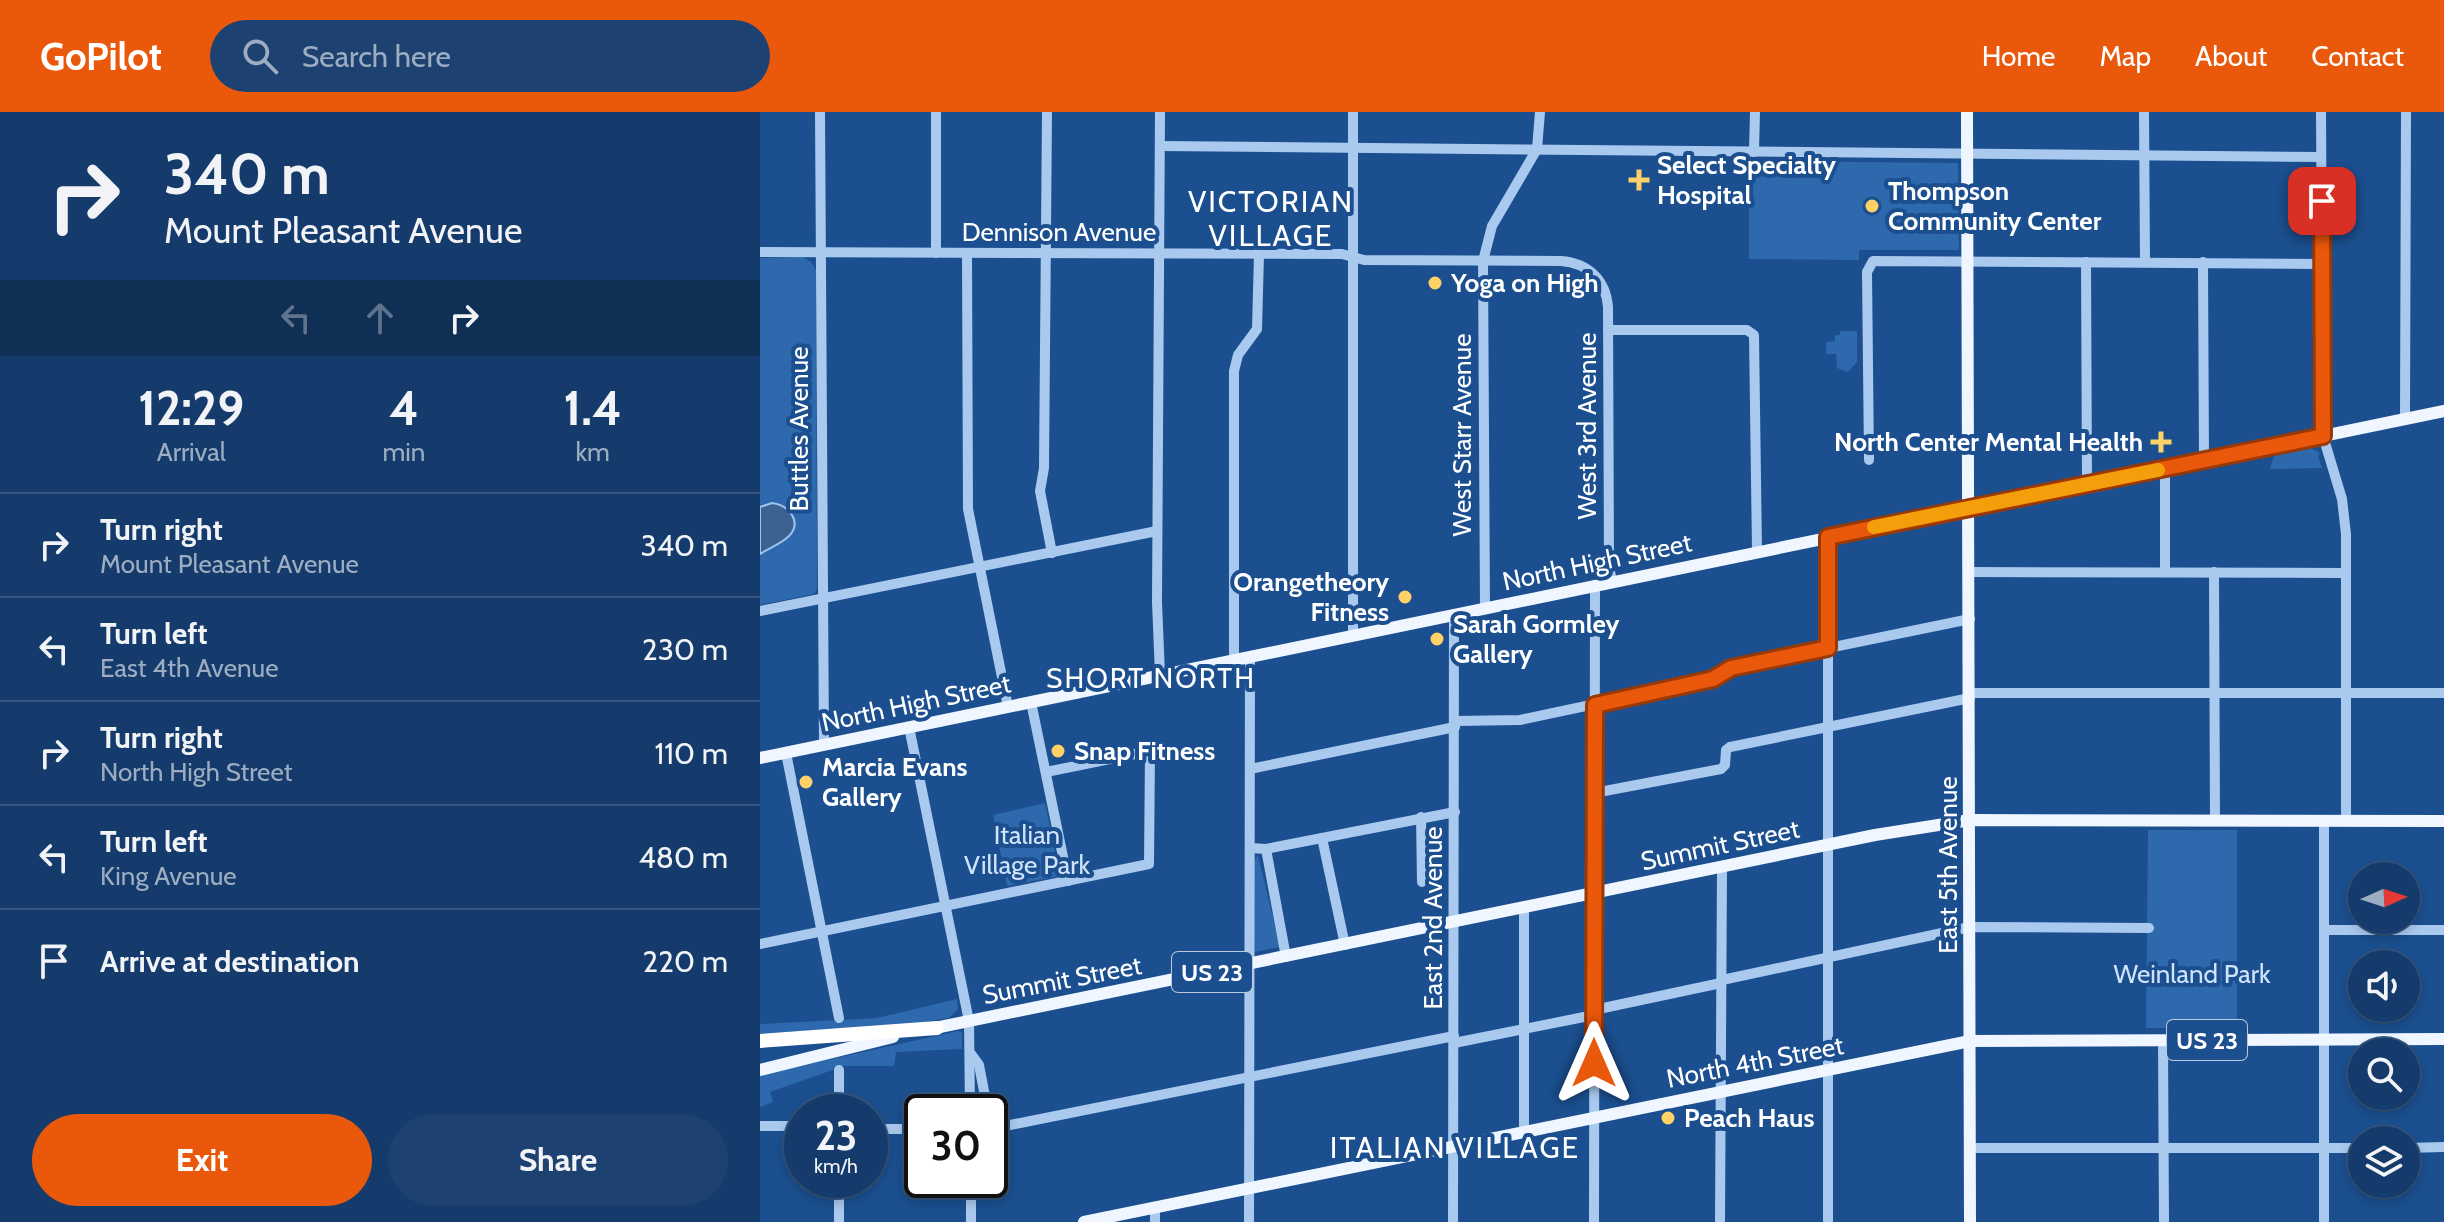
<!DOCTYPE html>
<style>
body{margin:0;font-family:Cabin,sans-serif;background:#1d4271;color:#f1f3f6;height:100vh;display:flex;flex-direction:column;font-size:30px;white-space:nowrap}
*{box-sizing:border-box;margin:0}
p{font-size:26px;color:#9dadc1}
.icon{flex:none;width:44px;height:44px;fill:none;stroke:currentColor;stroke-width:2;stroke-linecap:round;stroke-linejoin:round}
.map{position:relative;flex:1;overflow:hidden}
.sheet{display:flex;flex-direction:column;background:#143b6b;width:760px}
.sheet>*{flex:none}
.top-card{background:#143b6b;color:#f1f3f6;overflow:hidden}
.needle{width:52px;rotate:87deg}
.tools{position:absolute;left:1588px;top:750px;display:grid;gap:16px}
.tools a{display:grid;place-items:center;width:72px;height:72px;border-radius:50%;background:#143b6b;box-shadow:0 4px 12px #0003,0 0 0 2px #33557e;font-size:40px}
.speed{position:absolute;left:24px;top:982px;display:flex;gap:16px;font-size:40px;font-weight:700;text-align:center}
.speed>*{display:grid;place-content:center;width:104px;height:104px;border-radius:50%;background:#143b6b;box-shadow:0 4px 12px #0003,0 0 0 2px #33557e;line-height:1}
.speed small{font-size:20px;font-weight:400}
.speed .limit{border:4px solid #111;border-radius:12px;background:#fff;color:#111}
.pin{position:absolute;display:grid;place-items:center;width:68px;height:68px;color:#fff;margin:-34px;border-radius:16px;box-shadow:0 4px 12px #0006}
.me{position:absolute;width:88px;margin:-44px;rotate:0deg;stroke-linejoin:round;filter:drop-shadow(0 0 6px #0008)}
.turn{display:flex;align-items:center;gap:28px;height:168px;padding:0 32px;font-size:36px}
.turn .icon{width:104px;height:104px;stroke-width:2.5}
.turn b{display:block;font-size:56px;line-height:68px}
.lanes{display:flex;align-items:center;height:76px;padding:0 32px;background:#0003;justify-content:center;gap:40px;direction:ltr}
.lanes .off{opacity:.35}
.eta{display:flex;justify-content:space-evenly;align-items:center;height:136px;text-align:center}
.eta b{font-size:48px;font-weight:700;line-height:56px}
.button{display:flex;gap:16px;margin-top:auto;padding:16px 32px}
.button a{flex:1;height:92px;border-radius:48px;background:#ea580c;color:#fff;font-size:32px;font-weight:700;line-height:92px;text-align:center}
.button a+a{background:#1d4271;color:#f1f3f6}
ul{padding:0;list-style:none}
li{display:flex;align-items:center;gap:24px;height:104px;padding:0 32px;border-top:2px solid #33557e}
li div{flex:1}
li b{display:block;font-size:30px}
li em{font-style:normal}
header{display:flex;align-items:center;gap:48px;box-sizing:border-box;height:112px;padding:0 40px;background:#ea580c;color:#fff}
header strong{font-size:38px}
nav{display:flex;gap:44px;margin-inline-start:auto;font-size:28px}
.search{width:560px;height:72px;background:#1d4271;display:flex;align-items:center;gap:20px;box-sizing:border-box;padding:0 28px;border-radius:44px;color:#9dadc1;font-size:30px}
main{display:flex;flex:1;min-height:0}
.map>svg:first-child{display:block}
.green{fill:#2e69ad}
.water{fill:#3c6290;stroke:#9cc4f0;stroke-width:2}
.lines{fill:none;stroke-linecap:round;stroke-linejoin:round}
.minor{stroke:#a9c9ee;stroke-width:10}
.major{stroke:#f0f6ff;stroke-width:12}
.highway{stroke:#fff;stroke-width:14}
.route-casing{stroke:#983908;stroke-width:20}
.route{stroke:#ea580c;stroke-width:14}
.slow{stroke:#f59e0b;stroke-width:14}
.poi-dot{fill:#ffd166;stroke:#1b4f8f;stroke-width:3}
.labels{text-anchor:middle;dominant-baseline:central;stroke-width:8;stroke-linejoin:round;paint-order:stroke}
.shield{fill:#1b4f8f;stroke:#bbcadd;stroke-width:2}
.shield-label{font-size:24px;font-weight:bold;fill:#fff}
.poi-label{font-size:26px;font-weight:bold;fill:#fff;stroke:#1b4f8f;text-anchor:start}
.street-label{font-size:26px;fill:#fff;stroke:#1b4f8f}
.park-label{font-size:26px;fill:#cfe3fa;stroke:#1b4f8f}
.neighbourhood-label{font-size:28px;letter-spacing:2px;fill:#fff;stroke:#1b4f8f}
.quarter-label{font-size:30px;letter-spacing:2px;fill:#fff;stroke:#1b4f8f}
</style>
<header>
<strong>GoPilot</strong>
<div class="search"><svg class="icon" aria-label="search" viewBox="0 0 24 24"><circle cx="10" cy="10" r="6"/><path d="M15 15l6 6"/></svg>Search here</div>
<nav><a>Home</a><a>Map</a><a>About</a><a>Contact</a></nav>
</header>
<main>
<section class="sheet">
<div class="top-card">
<div class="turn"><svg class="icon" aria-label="right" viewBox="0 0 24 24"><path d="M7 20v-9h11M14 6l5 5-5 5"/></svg><div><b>340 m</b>Mount Pleasant Avenue</div></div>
<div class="lanes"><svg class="icon off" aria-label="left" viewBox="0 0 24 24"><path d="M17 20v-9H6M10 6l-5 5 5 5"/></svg><svg class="icon off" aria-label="ahead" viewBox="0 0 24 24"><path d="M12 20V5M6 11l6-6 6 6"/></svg><svg class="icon" aria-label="right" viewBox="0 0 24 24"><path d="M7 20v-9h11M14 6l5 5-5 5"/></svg></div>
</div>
<div class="eta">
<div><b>12:29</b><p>Arrival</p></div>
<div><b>4</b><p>min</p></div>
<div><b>1.4</b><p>km</p></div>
</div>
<ul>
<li><svg class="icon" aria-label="right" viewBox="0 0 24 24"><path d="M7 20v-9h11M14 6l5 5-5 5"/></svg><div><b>Turn right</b><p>Mount Pleasant Avenue</p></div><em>340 m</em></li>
<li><svg class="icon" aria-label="left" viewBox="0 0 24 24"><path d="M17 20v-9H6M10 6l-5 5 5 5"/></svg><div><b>Turn left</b><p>East 4th Avenue</p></div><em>230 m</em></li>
<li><svg class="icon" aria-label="right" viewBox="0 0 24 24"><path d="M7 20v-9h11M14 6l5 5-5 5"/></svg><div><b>Turn right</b><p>North High Street</p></div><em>110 m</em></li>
<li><svg class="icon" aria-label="left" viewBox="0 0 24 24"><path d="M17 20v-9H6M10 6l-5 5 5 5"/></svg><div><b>Turn left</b><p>King Avenue</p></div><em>480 m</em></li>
<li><svg class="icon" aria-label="arrive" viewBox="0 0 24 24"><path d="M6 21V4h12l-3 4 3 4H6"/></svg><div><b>Arrive at destination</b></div><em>220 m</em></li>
</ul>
<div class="button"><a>Exit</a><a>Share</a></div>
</section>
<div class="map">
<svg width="1684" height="1110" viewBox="0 0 1684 1110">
<rect width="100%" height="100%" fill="#1b4f8f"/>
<g class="green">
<polygon points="989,49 1198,51 1199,138 1099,138 1099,148 989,147"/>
<polygon points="43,145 51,150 56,158 57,477 54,482 0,493 0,146"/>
<polygon points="1080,219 1097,219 1097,250 1088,260 1077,256 1076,242 1066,242 1066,230 1075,229 1075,223 1080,223"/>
<polygon points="1551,336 1560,341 1558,344 1562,356 1510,357 1514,344"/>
<polygon points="285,691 300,764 247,774 233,703"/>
<polygon points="1388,718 1477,718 1477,908 1484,910 1486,915 1483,917 1386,916"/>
<polygon points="498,743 520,835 494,840 494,749"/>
<polygon points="197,887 198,897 189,906 159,911 0,922 0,912 117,906"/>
<polygon points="198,919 202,920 202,937 136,940 134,954 84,954 10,980 13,990 0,995 0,963"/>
</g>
<path class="water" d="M12,391C28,393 43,409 29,424C21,432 9,436 0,442V395Z"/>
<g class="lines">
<g class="minor">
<polyline points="60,0 64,633"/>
<polyline points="176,0 176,141"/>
<polyline points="287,0 284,356 280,379 292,441"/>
<polyline points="400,0 397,490 400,563"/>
<polyline points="1384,0 1385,150"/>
<polyline points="1561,0 1563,324 1582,387 1586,422 1586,709"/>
<polyline points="400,34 1561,45"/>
<polyline points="994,40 995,0"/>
<path d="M0,140L582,142L604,148L801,149C828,151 846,168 848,195L849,454L852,470"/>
<polyline points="207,142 208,397 248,595"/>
<polyline points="1326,150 1327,373"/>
<polyline points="1443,150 1444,348"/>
<polyline points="848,218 987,218 994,223 997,439"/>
<polyline points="1645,307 1646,0"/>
<polyline points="1109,348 1107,160 1113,149 1562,152"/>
<polyline points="1405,356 1405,460"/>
<polyline points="1068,425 1068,1110"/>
<polyline points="1209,460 1586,461"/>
<polyline points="1454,460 1455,709"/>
<polyline points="725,496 723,149 732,114 777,37 780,0"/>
<polyline points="0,499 397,419"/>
<polyline points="593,523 593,0"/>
<polyline points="474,548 474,259 478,243 497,217 499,142"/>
<polyline points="1210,581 1684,581"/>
<polyline points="271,590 308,769"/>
<polyline points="695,609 760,608 953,567 971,556 1210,507"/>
<polyline points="149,615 209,909 210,1000"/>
<polyline points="26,641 79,906"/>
<polyline points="490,657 695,615"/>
<polyline points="834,681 961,657 965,653 966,638 970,635 1210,586"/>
<polyline points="661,705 662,770"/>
<polyline points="562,726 585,833"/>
<polyline points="490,736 506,737 695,700"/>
<polyline points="506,737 526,845"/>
<polyline points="1564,818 1684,818"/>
<polyline points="0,832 389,752 390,639 286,660"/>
<polyline points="962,868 1210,815 1389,816"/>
<polyline points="834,898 961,871"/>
<polyline points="1403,928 1404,1110"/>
<polyline points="694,931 834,903"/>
<polyline points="211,942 219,953 228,1000"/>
<polyline points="79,1000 79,958"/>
<polyline points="0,1014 42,1014"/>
<polyline points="110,1017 162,1017"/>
<polyline points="230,1017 694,924"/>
<polyline points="764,1019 764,796"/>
<polyline points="1210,1036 1602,1036"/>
<polyline points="1646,1036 1684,1035"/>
<polyline points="211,1068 211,1110"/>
<polyline points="395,1096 395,1110"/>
<polyline points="79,1110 79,1068"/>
<polyline points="489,1110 490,545"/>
<polyline points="693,1110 694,502"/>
<polyline points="834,1110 835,473"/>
<polyline points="960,1110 962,755"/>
<polyline points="1564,1110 1564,709"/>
</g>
<g class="major">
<polyline points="1207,0 1210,1110"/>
<polyline points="0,646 1684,299"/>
<polyline points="170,917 1115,723 1210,708 1684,709"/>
<polyline points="0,958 133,925"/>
<polyline points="324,1110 1210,929 1684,927"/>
</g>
<polyline class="highway" points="0,929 177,916"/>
</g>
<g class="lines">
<defs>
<polyline id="route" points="834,951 835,593 953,567 971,556 1068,536 1068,425 1563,324 1562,89"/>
</defs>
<use href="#route" class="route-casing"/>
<use href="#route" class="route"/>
<polyline class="slow" points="1114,415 1398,358"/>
</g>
<g class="poi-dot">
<path d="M875 56h8v8h8v8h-8v8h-8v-8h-8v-8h8z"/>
<circle cx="1112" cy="94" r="8"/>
<circle cx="675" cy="171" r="8"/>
<path d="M1397 318h8v8h8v8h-8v8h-8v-8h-8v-8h8z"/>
<circle cx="645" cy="485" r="8"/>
<circle cx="677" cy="527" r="8"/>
<circle cx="298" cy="639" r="8"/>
<circle cx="46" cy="670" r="8"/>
<circle cx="908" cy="1006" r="8"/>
</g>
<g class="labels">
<g class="shield">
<rect x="412" y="840" width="80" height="40" rx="6"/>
<rect x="1407" y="908" width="80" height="40" rx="6"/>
</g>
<g class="shield-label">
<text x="452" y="860">US 23</text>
<text x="1447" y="928">US 23</text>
</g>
<g class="poi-label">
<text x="897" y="53">Select Specialty<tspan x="897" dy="30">Hospital</tspan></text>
<text x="1128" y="79">Thompson<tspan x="1128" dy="30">Community Center</tspan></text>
<text x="691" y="171">Yoga on High</text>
<text x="1383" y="330" text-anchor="end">North Center Mental Health</text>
<text x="629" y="470" text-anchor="end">Orangetheory<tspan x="629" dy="30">Fitness</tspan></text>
<text x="693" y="512">Sarah Gormley<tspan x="693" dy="30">Gallery</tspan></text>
<text x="314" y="639">Snap Fitness</text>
<text x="62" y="655">Marcia Evans<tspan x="62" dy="30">Gallery</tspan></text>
<text x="924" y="1006">Peach Haus</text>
</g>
<g class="street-label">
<text x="299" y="120">Dennison Avenue</text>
<text transform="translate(827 314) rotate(-90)">West 3rd Avenue</text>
<text transform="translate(39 317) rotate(-90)">Buttles Avenue</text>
<text transform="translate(702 323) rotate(-90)">West Starr Avenue</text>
<text transform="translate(837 450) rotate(-12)">North High Street</text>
<text transform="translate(156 591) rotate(-12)">North High Street</text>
<text transform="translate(960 733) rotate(-12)">Summit Street</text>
<text transform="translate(1188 753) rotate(-90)">East 5th Avenue</text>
<text transform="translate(673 806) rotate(-90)">East 2nd Avenue</text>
<text transform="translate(302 868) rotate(-11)">Summit Street</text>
<text transform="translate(995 950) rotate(-11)">North 4th Street</text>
</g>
<g class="park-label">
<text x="267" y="723">Italian<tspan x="267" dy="30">Village Park</tspan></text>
<text x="1432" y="862">Weinland Park</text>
</g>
<g class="neighbourhood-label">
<text x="391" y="566">SHORT NORTH</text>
</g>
<g class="quarter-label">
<text x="511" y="89">VICTORIAN<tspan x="511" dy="34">VILLAGE</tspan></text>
<text x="695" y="1035">ITALIAN VILLAGE</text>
</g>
</g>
</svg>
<div class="tools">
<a><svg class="needle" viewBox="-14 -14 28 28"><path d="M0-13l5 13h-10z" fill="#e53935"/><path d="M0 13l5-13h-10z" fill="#9dadc1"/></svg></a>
<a><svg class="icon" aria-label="sound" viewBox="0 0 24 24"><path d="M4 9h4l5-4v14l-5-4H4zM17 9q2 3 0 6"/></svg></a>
<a><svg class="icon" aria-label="search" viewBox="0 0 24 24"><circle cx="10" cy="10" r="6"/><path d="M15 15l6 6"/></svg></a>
<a><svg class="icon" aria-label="layers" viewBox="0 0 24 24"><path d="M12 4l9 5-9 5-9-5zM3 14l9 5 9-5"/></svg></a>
</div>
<div class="speed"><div>23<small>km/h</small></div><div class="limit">30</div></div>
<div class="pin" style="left:1562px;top:89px;background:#d93025"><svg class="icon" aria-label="arrive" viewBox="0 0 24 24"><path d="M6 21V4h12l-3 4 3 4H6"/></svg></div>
<svg class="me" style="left:834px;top:951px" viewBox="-20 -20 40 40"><path d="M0-17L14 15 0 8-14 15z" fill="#ea580c" stroke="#fff" stroke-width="4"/></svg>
</div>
</main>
